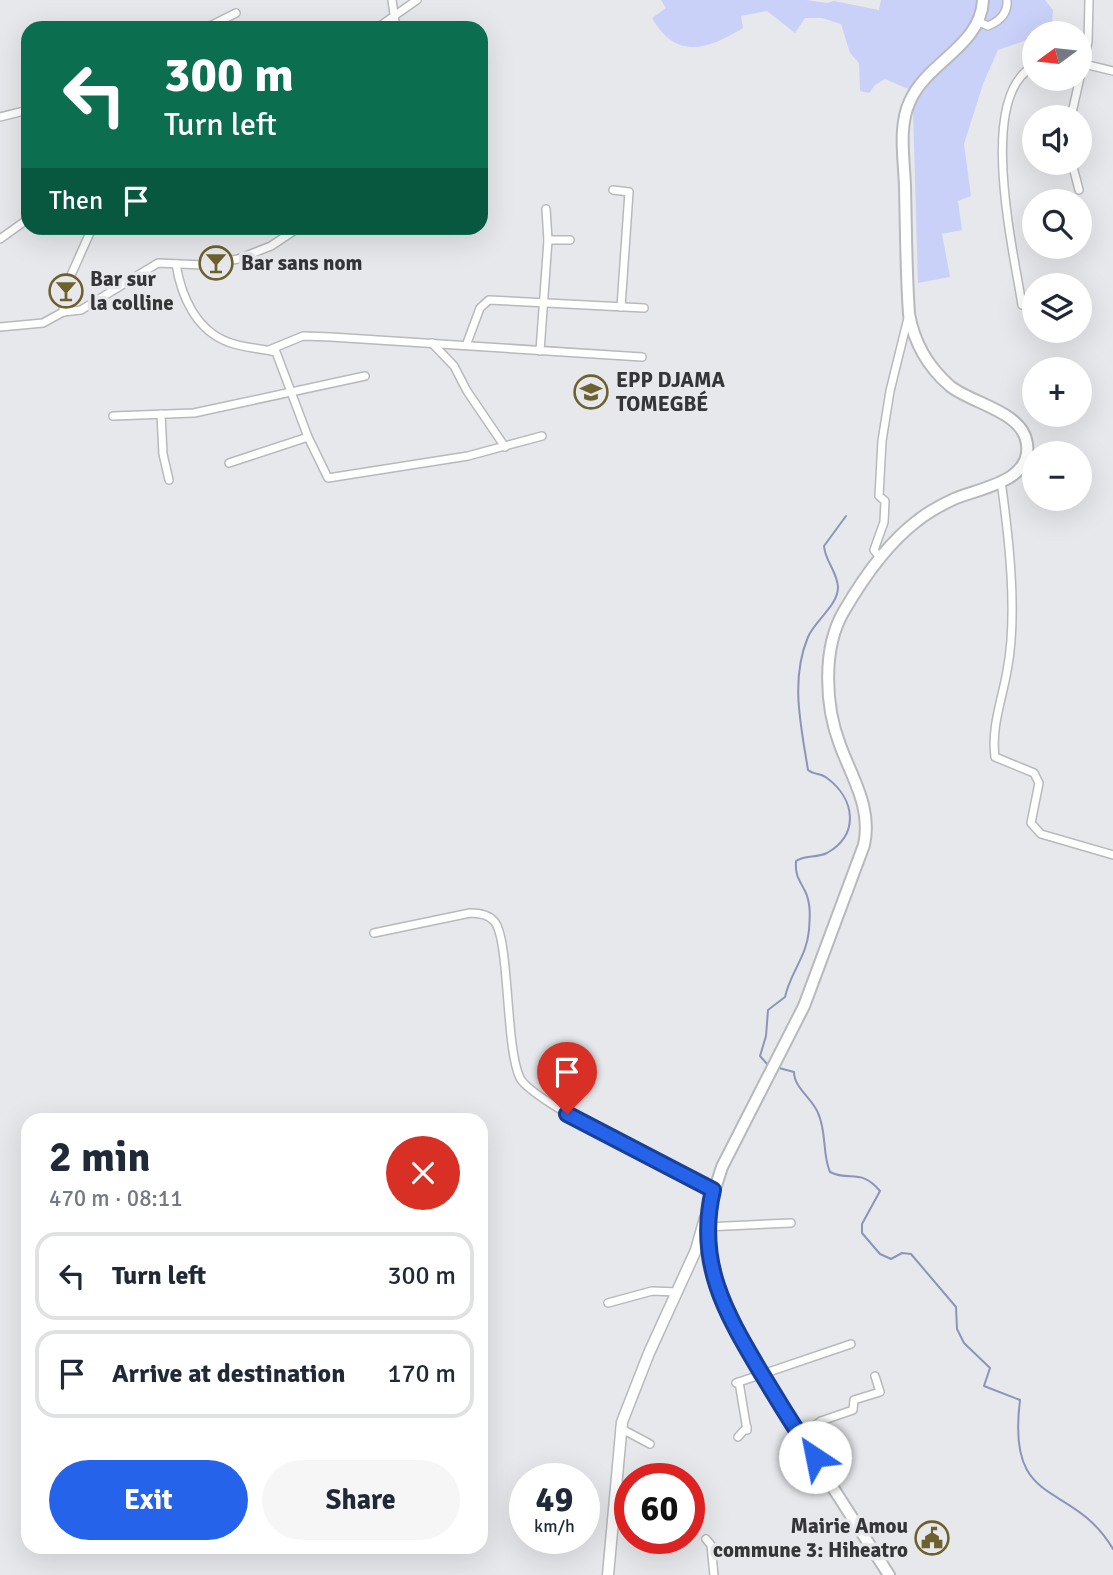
<!DOCTYPE html>
<meta charset="utf-8">
<style>
body{margin:0;font-family:Signika,sans-serif;background:#f6f6f7;color:#1f2937;height:100vh;display:flex;flex-direction:column;font-size:26px;white-space:nowrap}
*{box-sizing:border-box;margin:0}
p{font-size:23px;color:#747a83}
.icon{flex:none;width:38px;height:38px;fill:none;stroke:currentColor;stroke-width:2;stroke-linecap:round;stroke-linejoin:round}
.map{position:relative;flex:1;overflow:hidden}
.details{position:absolute;left:21px;top:1113px;width:467px;height:441px;display:flex;flex-direction:column;background:#fff;border-radius:21px;box-shadow:0 7px 28px #0002}
.details>*{flex:none}
.guide{position:absolute;left:21px;top:21px;width:467px;height:214px;border-radius:21px;box-shadow:0 7px 28px #0002;background:#0b6e4f;color:#fff;overflow:hidden}
.needle{width:46px;rotate:255deg}
.buttons{position:absolute;left:1022px;top:21px;display:grid;gap:14px}
.buttons a{display:grid;place-items:center;width:70px;height:70px;border-radius:50%;background:#fff;box-shadow:0 7px 28px #0002;font-size:35px}
.speed{position:absolute;left:509px;top:1463px;display:flex;gap:14px;font-size:35px;font-weight:700;text-align:center}
.speed>*{display:grid;place-content:center;width:91px;height:91px;border-radius:50%;background:#fff;box-shadow:0 7px 28px #0002;line-height:1}
.speed small{font-size:18px;font-weight:400}
.speed .limit{border:10px solid #d22;background:#fff;color:#111}
.pin{position:absolute;display:grid;place-items:center;width:60px;height:60px;color:#fff;margin:-72px -30px;border-radius:50% 50% 50% 0;rotate:-45deg;box-shadow:0 0 7px #0007}
.pin .icon{rotate:45deg}
.me{position:absolute;width:77px;margin:-38px;rotate:326deg;stroke-linejoin:round;filter:drop-shadow(0 0 5px #0008)}
.turn{display:flex;align-items:center;gap:24px;height:147px;padding:0 28px;font-size:32px}
.turn .icon{width:91px;height:91px;stroke-width:2.5}
.turn b{display:block;font-size:49px;line-height:60px}
.then{display:flex;align-items:center;height:66px;padding:0 28px;background:#0003;gap:14px;font-size:26px}
.round{display:grid;place-items:center;flex:none;width:74px;height:74px;border-radius:37px;background:#f6f6f7}
.overview{display:flex;align-items:center;justify-content:space-between;height:119px;padding:0 28px}
h1{font-size:42px;font-weight:800;line-height:52px}
.primary-button{display:flex;gap:14px;margin-top:auto;padding:14px 28px}
.primary-button a{flex:1;height:80px;border-radius:42px;background:#2563eb;color:#fff;font-size:28px;font-weight:800;line-height:80px;text-align:center}
.primary-button a+a{background:#f6f6f7;color:#1f2937}
ul{padding:0;list-style:none}
li{display:flex;align-items:center;gap:21px;height:88px;margin:0 14px 10px;padding:0 14px;border:4px solid #e0e1e3;border-radius:21px}
li div{flex:1}
li b{display:block;font-size:26px}
li em{font-style:normal}
.map>svg:first-child{display:block}
.green{fill:#c9d1f9}
.lines{fill:none;stroke-linecap:round;stroke-linejoin:round}
.stream{stroke:#8c94bb;stroke-width:2}
.street-casing{stroke:#b8b9bc;stroke-width:10}
.secondary-casing{stroke:#b8b9bc;stroke-width:13}
.primary-casing{stroke:#b8b9bc;stroke-width:14}
.street{stroke:#fff;stroke-width:7}
.secondary{stroke:#fff;stroke-width:10}
.primary{stroke:#fff;stroke-width:10}
.route-casing{stroke:#184099;stroke-width:18}
.route{stroke:#2563eb;stroke-width:12}
.labels{text-anchor:middle;dominant-baseline:central;stroke-width:7;stroke-linejoin:round;paint-order:stroke}
.poi-label{font-size:21px;font-weight:bold;fill:#353537;stroke:#e7e8eb;text-anchor:start}
</style>
<div class="map">
<svg width="1113" height="1575" viewBox="0 0 1113 1575">
<rect width="100%" height="100%" fill="#e7e8eb"/>
<path class="green" d="M661,0H806L827,3L834,1L879,10L881,0H1045L1053,10L1052,22L1027,40L998,50L983,84L964,144L971,196L958,201L962,230L942,234L950,277L918,283L913,111L908,89L885,79L875,85L869,93L860,91L859,63L850,53L841,24L822,18H805L795,33L767,11L741,16L743,28C707,50 676,60 652,18L666,8Z"/>
<g class="lines">
<g class="stream">
<path d="M768,1065L760,1056L766,1036L768,1010L785,997C790,973 807,956 809,930C810,917 811,903 805,891C799,879 795,876 796,861C804,855 817,858 827,853C860,834 855,799 827,778C821,773 814,775 808,770C801,726 790,680 808,637C815,620 838,606 838,587C837,571 825,561 824,546L846,516"/>
<path d="M779,1068L794,1072C794,1088 812,1098 818,1113C827,1132 822,1154 830,1172C850,1182 861,1168 880,1191L862,1224V1233L880,1254L891,1259L902,1253L911,1254L956,1307L957,1329L964,1343L990,1368L984,1386L1020,1400C1006,1512 1071,1478 1113,1549"/>
</g>
<defs>
<g id="street">
<polyline points="392,0 396,28"/>
<path d="M979,22L988,26C1000,21 1008,13 1007,0"/>
<polyline points="206,28 236,13"/>
<polyline points="377,28 417,0"/>
<polyline points="1084,64 1113,71"/>
<polyline points="0,117 28,110"/>
<polyline points="1071,117 1088,42 1089,0"/>
<polyline points="1072,163 1079,190"/>
<polyline points="613,190 629,192 621,307"/>
<polyline points="546,209 548,240"/>
<polyline points="0,239 28,219"/>
<path d="M176,264C181,296 196,330 228,342C242,348 261,348 276,352L308,437L328,478L468,456L542,436"/>
<path d="M1022,305C1014,252 976,95 1034,66"/>
<polyline points="63,312 64,291 92,228"/>
<polyline points="0,327 43,323 63,312 81,310 158,263 203,265 238,259 271,246 298,228"/>
<polyline points="432,343 454,366 467,391 505,447"/>
<polyline points="467,343 480,308 489,300 644,308"/>
<polyline points="269,350 303,336 331,337 642,357"/>
<polyline points="540,351 548,240 570,240"/>
<polyline points="161,414 163,454 169,480"/>
<polyline points="113,416 194,413 365,376"/>
<polyline points="229,463 308,437"/>
<path d="M1001,481C1009,538 1018,615 1007,671C1002,700 991,727 995,757L1034,773L1039,783L1031,823L1041,834L1113,855"/>
<polyline points="881,559 874,550 884,522 885,501 879,496 882,441 890,391 908,318"/>
<path d="M374,933L470,913C479,913 488,914 494,921C510,938 505,1047 520,1078C533,1103 681,1174 713,1190"/>
<polyline points="706,1227 791,1223"/>
<polyline points="608,1303 652,1291 676,1292"/>
<polyline points="739,1382 747,1430"/>
<polyline points="736,1383 851,1344"/>
<polyline points="620,1428 650,1444"/>
<polyline points="800,1436 821,1421 853,1410 854,1400 880,1392 875,1376"/>
<polyline points="738,1437 747,1427"/>
<polyline points="706,1539 711,1545 714,1575"/>
</g>
<polyline id="secondary" points="608,1575 622,1422 649,1353 696,1250 705,1218"/>
<path id="primary" d="M889,1575L794,1427L727,1314L713,1276L706,1231L711,1201L722,1167L804,1006L864,845C872,808 853,780 840,745C825,706 822,648 844,611C862,580 888,543 917,521C928,512 941,505 954,499C979,488 1032,482 1027,444C1023,411 972,404 950,386C928,367 914,342 909,314C906,271 906,228 905,186C904,159 898,126 910,101C927,62 981,46 983,0"/>
</defs>
<use href="#street" class="street-casing"/>
<use href="#secondary" class="secondary-casing"/>
<use href="#primary" class="primary-casing"/>
<use href="#street" class="street"/>
<use href="#secondary" class="secondary"/>
<use href="#primary" class="primary"/>
</g>
<g class="lines">
<defs>
<path id="route" d="M567,1114L713,1190C696,1262 725,1312 760,1371C778,1400 795,1430 815,1457"/>
</defs>
<use href="#route" class="route-casing"/>
<use href="#route" class="route"/>
</g>
<defs>
<symbol id="bar-ring" viewBox="-11 -11 22 22"><circle r="9.5" fill="#e7e8eb" stroke="#6d612e" stroke-width="1.5"/><path d="M-6-5H6L.8 .8V4.5H3.5V6h-7V4.5H-.8V.8Z" fill="#6d612e"/></symbol>
<symbol id="school-ring" viewBox="-11 -11 22 22"><circle r="9.5" fill="#e7e8eb" stroke="#6d612e" stroke-width="1.5"/><path d="M0-5L7-2L0 1L-7-2ZM-4 1L0 2.5L4 1V4Q0 6-4 4Z" fill="#6d612e"/></symbol>
<symbol id="civic-ring" viewBox="-11 -11 22 22"><circle r="9.5" fill="#e7e8eb" stroke="#6d612e" stroke-width="1.5"/><path d="M-.6-6.5H3V-4.5H.6V-3L4-1V1h2V6H-6V1h2V-1L-.6-3ZM-1.2 2.5V6h2.4V2.5Z" fill="#6d612e"/></symbol>
</defs>
<g fill-rule="evenodd">
<use href="#bar-ring" x="197" y="244" width="38" height="38"/>
<use href="#bar-ring" x="47" y="272" width="38" height="38"/>
<use href="#school-ring" x="572" y="373" width="38" height="38"/>
<use href="#civic-ring" x="913" y="1519" width="38" height="38"/>
</g>
<g class="labels">
<g class="poi-label">
<text x="241" y="263">Bar sans nom</text>
<text x="90" y="279">Bar sur<tspan x="90" dy="24">la colline</tspan></text>
<text x="616" y="380">EPP DJAMA<tspan x="616" dy="24">TOMEGBÉ</tspan></text>
<text x="908" y="1526" text-anchor="end">Mairie Amou<tspan x="908" dy="24">commune 3: Hiheatro</tspan></text>
</g>
</g>
</svg>
<div class="buttons">
<a><svg class="needle" viewBox="-14 -14 28 28"><path d="M0-13l5 13h-10z" fill="#e53935"/><path d="M0 13l5-13h-10z" fill="#747a83"/></svg></a>
<a><svg class="icon" aria-label="sound" viewBox="0 0 24 24"><path d="M4 9h4l5-4v14l-5-4H4zM17 9q2 3 0 6"/></svg></a>
<a><svg class="icon" aria-label="search" viewBox="0 0 24 24"><circle cx="10" cy="10" r="6"/><path d="M15 15l6 6"/></svg></a>
<a><svg class="icon" aria-label="layers" viewBox="0 0 24 24"><path d="M12 4l9 5-9 5-9-5zM3 14l9 5 9-5"/></svg></a>
<a>+</a>
<a>−</a>
</div>
<div class="speed"><div>49<small>km/h</small></div><div class="limit">60</div></div>
<div class="pin" style="left:567px;top:1114px;background:#d93025"><svg class="icon" aria-label="arrive" viewBox="0 0 24 24"><path d="M6 21V4h12l-3 4 3 4H6"/></svg></div>
<svg class="me" style="left:815px;top:1457px" viewBox="-20 -20 40 40"><circle r="19" fill="#fff"/><path d="M0-13L10 11 0 6-10 11z" fill="#2563eb"/></svg>
<div class="guide">
<div class="turn"><svg class="icon" aria-label="left" viewBox="0 0 24 24"><path d="M17 20v-9H6M10 6l-5 5 5 5"/></svg><div><b>300 m</b>Turn left</div></div>
<div class="then">Then<svg class="icon" aria-label="arrive" viewBox="0 0 24 24"><path d="M6 21V4h12l-3 4 3 4H6"/></svg></div>
</div>
<section class="details">
<div class="overview"><div><h1>2 min</h1><p>470 m · 08:11</p></div><a class="round" style="background:#d93025;color:#fff"><svg class="icon" aria-label="close" viewBox="0 0 24 24"><path d="M6 6l12 12M18 6L6 18"/></svg></a></div>
<ul>
<li><svg class="icon" aria-label="left" viewBox="0 0 24 24"><path d="M17 20v-9H6M10 6l-5 5 5 5"/></svg><div><b>Turn left</b></div><em>300 m</em></li>
<li><svg class="icon" aria-label="arrive" viewBox="0 0 24 24"><path d="M6 21V4h12l-3 4 3 4H6"/></svg><div><b>Arrive at destination</b></div><em>170 m</em></li>
</ul>
<div class="primary-button"><a>Exit</a><a>Share</a></div>
</section>
</div>
